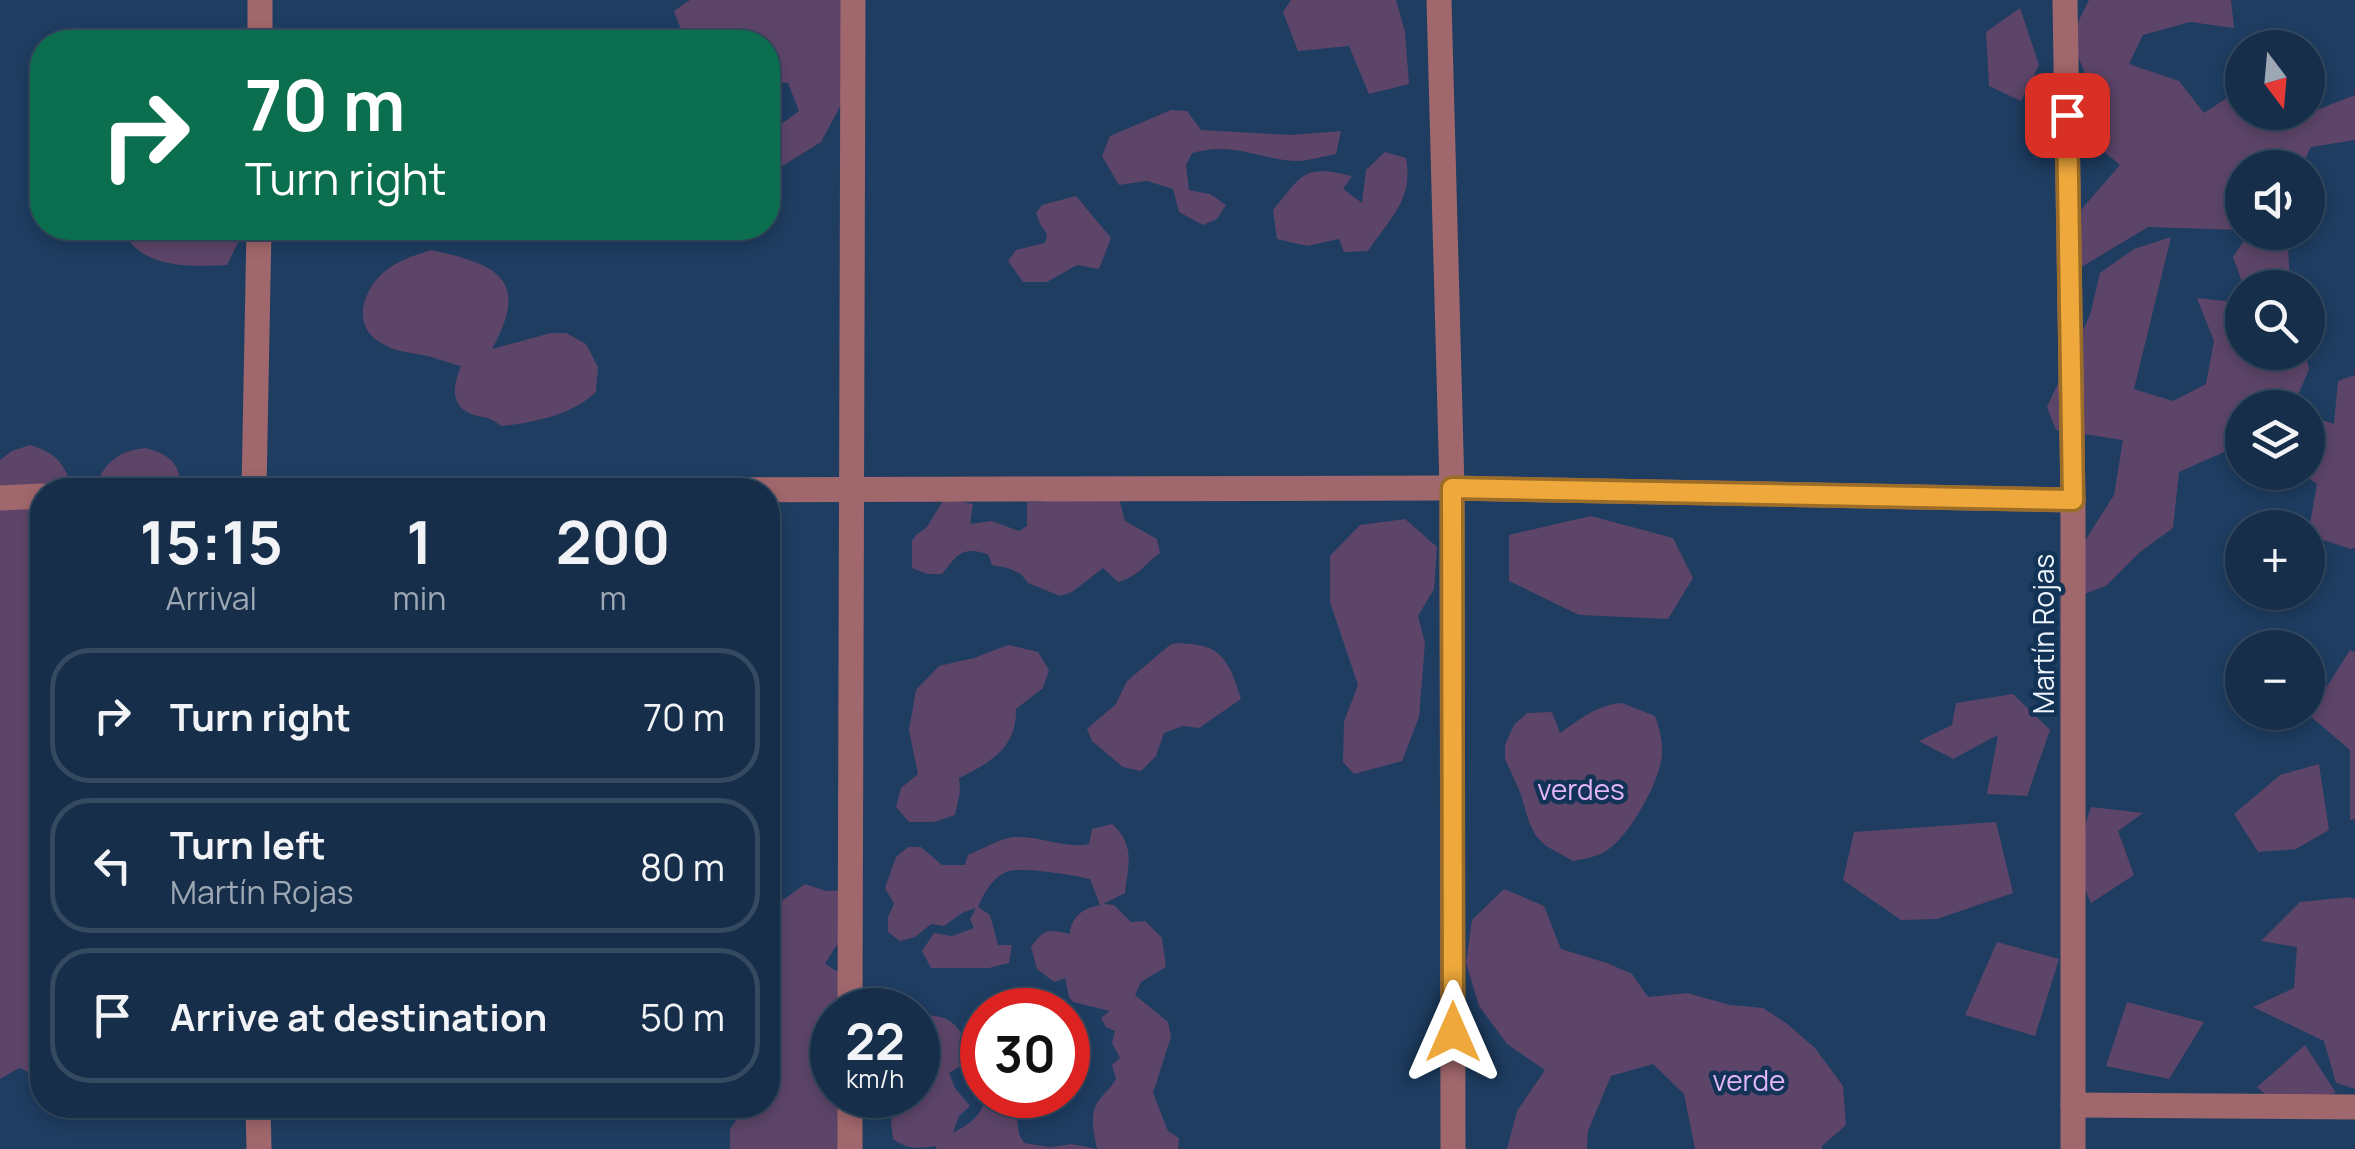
<!DOCTYPE html>
<meta charset="utf-8">
<style>
body{margin:0;font-family:Manrope,sans-serif;background:#1f3650;color:#f1f3f6;height:100vh;display:flex;flex-direction:column;font-size:38px;white-space:nowrap}
*{box-sizing:border-box;margin:0}
p{font-size:32px;color:#9ea8b4}
.icon{flex:none;width:55px;height:55px;fill:none;stroke:currentColor;stroke-width:2;stroke-linecap:round;stroke-linejoin:round}
.map{position:relative;flex:1;overflow:hidden}
.panel{position:absolute;left:30px;top:478px;width:750px;height:640px;display:flex;flex-direction:column;background:#162e49;border-radius:40px;box-shadow:0 5px 15px #0003,0 0 0 2px #354a61}
.panel>*{flex:none}
.top-card{position:absolute;left:30px;top:30px;width:750px;height:210px;border-radius:40px;box-shadow:0 5px 15px #0003,0 0 0 2px #354a61;background:#0b6e4f;color:#fff;overflow:hidden}
.needle{width:65px;rotate:164deg}
.controls{position:absolute;left:2225px;top:30px;display:grid;gap:20px}
.controls a{display:grid;place-items:center;width:100px;height:100px;border-radius:50%;background:#162e49;box-shadow:0 5px 15px #0003,0 0 0 2px #354a61;font-size:50px}
.speed{position:absolute;left:810px;top:988px;display:flex;gap:20px;font-size:50px;font-weight:700;text-align:center}
.speed>*{display:grid;place-content:center;width:130px;height:130px;border-radius:50%;background:#162e49;box-shadow:0 5px 15px #0003,0 0 0 2px #354a61;line-height:1}
.speed small{font-size:25px;font-weight:400}
.speed .limit{border:15px solid #d22;background:#fff;color:#111}
.pin{position:absolute;display:grid;place-items:center;width:85px;height:85px;color:#fff;margin:-42px;border-radius:20px;box-shadow:0 5px 15px #0006}
.me{position:absolute;width:110px;margin:-55px;rotate:0deg;stroke-linejoin:round;filter:drop-shadow(0 0 8px #0008)}
.turn{display:flex;align-items:center;gap:35px;height:210px;padding:0 50px;font-size:45px}
.turn .icon{width:130px;height:130px;stroke-width:2.5}
.turn b{display:block;font-size:70px;line-height:85px}
.eta{display:flex;justify-content:space-evenly;align-items:center;height:170px;text-align:center}
.eta b{font-size:60px;font-weight:700;line-height:70px}
ul{padding:0;list-style:none}
li{display:flex;align-items:center;gap:30px;height:135px;margin:0 20px 15px;padding:0 30px;border:5px solid #354a61;border-radius:40px}
li div{flex:1}
li b{display:block;font-size:38px}
li em{font-style:normal}
.map>svg:first-child{display:block}
.green{fill:#5d4569}
.lines{fill:none;stroke-linecap:round;stroke-linejoin:round}
.minor{stroke:#a0676c;stroke-width:25}
.route-casing{stroke:#9b6d27;stroke-width:25}
.route{stroke:#eea83c;stroke-width:18}
.labels{text-anchor:middle;dominant-baseline:central;stroke-width:9;stroke-linejoin:round;paint-order:stroke}
.street-label{font-size:28px;fill:#ecf3fc;stroke:#133356}
.park-label{font-size:28px;fill:#e3b6fb;stroke:#133356}
</style>
<div class="map">
<svg width="2355" height="1149" viewBox="0 0 2355 1149">
<rect width="100%" height="100%" fill="#1e3d61"/>
<g class="green">
<polygon points="690,0 861,0 843,101 821,142 784,165 768,165 768,134 799,111 788,83 768,81 768,42 673,42 685,40 674,11"/>
<polygon points="1291,0 1396,0 1405,32 1409,84 1369,94 1349,46 1298,51 1283,12"/>
<polygon points="2089,0 2231,0 2234,28 2190,22 2143,35 2129,64 2179,81 2204,113 2242,88 2242,112 2293,113 2291,120 2355,95 2355,140 2311,147 2301,167 2242,168 2242,230 2148,227 2078,269 2073,219 2120,165 2088,138 2091,87 2070,38"/>
<polygon points="2020,8 2039,65 2021,101 1989,86 1986,32"/>
<path d="M1171,110L1187,111L1201,130L1290,135L1341,131L1336,154C1324,156 1309,161 1296,161C1257,159 1234,141 1192,153L1186,165L1189,190L1210,194L1226,205L1217,219L1203,225L1179,212L1173,189L1147,181L1119,185L1102,156L1110,136Z"/>
<path d="M1385,152L1406,158C1414,200 1389,219 1368,251L1344,252L1339,239L1307,246L1277,239L1273,210C1303,174 1303,164 1352,176L1343,189L1362,203L1366,170Z"/>
<polygon points="1076,196 1111,238 1099,269 1077,265 1047,282 1023,282 1008,261 1016,250 1045,243 1047,234 1040,224 1036,213 1042,205"/>
<path d="M122,228H245L227,265C190,267 138,269 122,228Z"/>
<polygon points="2249,233 2277,233 2288,246 2290,287 2244,287 2233,257"/>
<polygon points="2171,237 2134,389 2173,401 2206,384 2214,341 2197,298 2242,303 2242,352 2305,353 2309,369 2293,407 2242,408 2242,444 2179,472 2173,528 2140,552 2106,586 2073,598 2060,580 2114,495 2123,440 2056,430 2047,407 2090,315 2100,273 2134,249"/>
<path d="M431,250C497,264 531,279 492,349L551,333H566L586,344L598,367L596,392C572,415 533,423 501,426C487,414 482,419 469,413C448,403 455,382 461,366C448,363 436,358 423,355C406,352 392,351 378,341C350,322 365,286 388,269C401,259 416,255 431,250Z"/>
<polygon points="2355,375 2355,548 2351,549 2308,535 2317,484 2301,473 2308,472 2308,415 2334,424 2338,381"/>
<path d="M30,445C59,454 62,463 75,490H42V1078L19,1068L0,1079V460L12,451Z"/>
<path d="M145,448C172,455 178,463 183,490H94C103,464 117,451 145,448Z"/>
<path d="M1063,490L1118,495L1125,521L1157,539L1160,553C1142,566 1141,575 1118,582L1103,568L1072,592L1060,596L1028,583L1021,574L1008,568L992,565L988,554C961,546 958,554 942,574H927L912,568V541L916,535L927,527L944,499L973,504L970,524L992,521L1019,531L1027,526V502H1042Z"/>
<polygon points="1591,516 1673,538 1693,578 1668,619 1579,615 1509,581 1509,535"/>
<polygon points="1405,519 1437,547 1434,589 1418,616 1425,643 1419,717 1402,761 1354,774 1343,762 1344,722 1358,685 1330,602 1330,556 1360,525"/>
<path d="M1181,643C1191,644 1205,645 1213,650C1229,659 1236,682 1241,699L1199,728L1182,726L1164,733L1156,756L1141,771L1123,767L1092,741L1087,729L1116,704L1127,681L1171,644Z"/>
<path d="M1008,645L1038,652L1049,670L1043,688L1016,709C1017,748 990,763 959,778L960,792L955,815L934,822H909L896,807L901,788L918,774L909,730L916,690L939,666L974,658Z"/>
<polygon points="2350,650 2355,652 2355,819 2350,820 2350,750 2309,715"/>
<polygon points="2013,694 2050,730 2027,796 1987,794 1998,735 1953,759 1919,741 1952,725 1956,703"/>
<path d="M1622,703L1655,716C1659,728 1663,741 1662,754C1661,779 1631,833 1610,848C1599,857 1587,858 1573,861L1546,846L1536,836L1529,822L1520,792L1505,759V745L1514,725L1527,713L1552,712L1560,733C1580,719 1597,705 1622,703Z"/>
<polygon points="2319,764 2329,830 2296,849 2258,852 2234,814 2280,775"/>
<path d="M2091,807L2143,813L2118,831L2134,875L2091,903C2073,865 2078,845 2091,807Z"/>
<polygon points="1996,822 2013,893 1937,919 1901,920 1843,880 1854,832"/>
<path d="M1112,824C1136,845 1128,866 1125,893L1103,904L1114,905L1131,922L1145,921L1162,938L1166,967L1141,982L1135,995L1168,1022L1171,1037L1153,1093L1168,1131L1179,1138L1178,1149H937L935,1146C919,1149 906,1149 893,1139L891,1121L900,1095H918V1015C952,1014 963,1026 970,1060L949,1073L955,1088L970,1106L959,1116L953,1133C960,1129 969,1124 974,1119C988,1105 981,1095 1005,1095L1016,1109L1019,1134L1024,1143L1050,1147L1072,1144L1097,1149C1094,1133 1088,1113 1100,1099C1106,1091 1111,1088 1116,1079L1112,1065L1120,1058L1112,1043L1115,1031L1106,1027L1101,1018L1110,1011L1073,1002L1069,997L1065,978L1054,982L1037,969L1031,947C1044,928 1049,929 1070,934C1071,917 1083,908 1100,905L1090,879C1073,875 1025,867 1009,871C993,876 984,893 978,907L990,915L998,945H1012L1009,963L989,968H931L922,951L934,933L952,936L974,928L970,919L976,908L962,913L944,926L931,924L915,937L900,941L888,932V917L894,904L885,888L896,857L908,847H921L942,865H965L968,855C983,849 1000,838 1015,837C1041,836 1065,849 1089,844L1092,829Z"/>
<polygon points="805,884 826,891 850,890 843,944 836,946 825,964 840,973 844,1010 832,1010 832,1029 818,1036 824,1047 813,1075 832,1077 832,1095 853,1095 842,1117 837,1136 843,1145 840,1149 730,1149 730,1129 747,1105 768,1105 768,911"/>
<polygon points="1504,889 1544,906 1561,949 1607,963 1632,974 1648,997 1687,993 1730,1005 1763,1008 1786,1023 1815,1048 1843,1086 1846,1125 1822,1146 1822,1149 1695,1149 1684,1094 1653,1064 1611,1076 1588,1131 1587,1149 1507,1149 1517,1111 1545,1070 1507,1044 1479,1006 1466,963 1472,920"/>
<polygon points="2350,897 2355,899 2355,1089 2336,1083 2324,1041 2253,1007 2294,988 2297,947 2261,941 2300,902"/>
<polygon points="1997,942 2059,959 2035,1036 1965,1015"/>
<polygon points="2127,1002 2204,1022 2169,1079 2106,1066"/>
<polygon points="2305,1045 2336,1093 2277,1105 2257,1087"/>
</g>
<g class="lines">
<g class="minor">
<polyline points="1439,0 1452,488 1453,1149"/>
<polyline points="2065,0 2073,500 2073,1149"/>
<polyline points="260,42 260,0"/>
<polyline points="254,490 259,228"/>
<polyline points="676,490 1452,488 2073,500"/>
<polyline points="0,498 42,496"/>
<polyline points="850,1010 853,0"/>
<polyline points="258,1105 259,1149"/>
<polyline points="2073,1105 2355,1107"/>
<polyline points="850,1149 850,1095"/>
</g>
</g>
<g class="lines">
<defs>
<polyline id="route" points="1453,1032 1452,488 2073,500 2067,115"/>
</defs>
<use href="#route" class="route-casing"/>
<use href="#route" class="route"/>
</g>
<g class="labels">
<g class="street-label">
<text transform="translate(2043 634) rotate(-90)">Martín Rojas</text>
</g>
<g class="park-label">
<text x="1581" y="789">verdes</text>
<text x="1749" y="1080">verde</text>
</g>
</g>
</svg>
<div class="controls">
<a><svg class="needle" viewBox="-14 -14 28 28"><path d="M0-13l5 13h-10z" fill="#e53935"/><path d="M0 13l5-13h-10z" fill="#9ea8b4"/></svg></a>
<a><svg class="icon" aria-label="sound" viewBox="0 0 24 24"><path d="M4 9h4l5-4v14l-5-4H4zM17 9q2 3 0 6"/></svg></a>
<a><svg class="icon" aria-label="search" viewBox="0 0 24 24"><circle cx="10" cy="10" r="6"/><path d="M15 15l6 6"/></svg></a>
<a><svg class="icon" aria-label="layers" viewBox="0 0 24 24"><path d="M12 4l9 5-9 5-9-5zM3 14l9 5 9-5"/></svg></a>
<a>+</a>
<a>−</a>
</div>
<div class="speed"><div>22<small>km/h</small></div><div class="limit">30</div></div>
<div class="pin" style="left:2067px;top:115px;background:#d93025"><svg class="icon" aria-label="arrive" viewBox="0 0 24 24"><path d="M6 21V4h12l-3 4 3 4H6"/></svg></div>
<svg class="me" style="left:1453px;top:1032px" viewBox="-20 -20 40 40"><path d="M0-17L14 15 0 8-14 15z" fill="#eea83c" stroke="#fff" stroke-width="4"/></svg>
<div class="top-card">
<div class="turn"><svg class="icon" aria-label="right" viewBox="0 0 24 24"><path d="M7 20v-9h11M14 6l5 5-5 5"/></svg><div><b>70 m</b>Turn right</div></div>
</div>
<section class="panel">
<div class="eta">
<div><b>15:15</b><p>Arrival</p></div>
<div><b>1</b><p>min</p></div>
<div><b>200</b><p>m</p></div>
</div>
<ul>
<li><svg class="icon" aria-label="right" viewBox="0 0 24 24"><path d="M7 20v-9h11M14 6l5 5-5 5"/></svg><div><b>Turn right</b></div><em>70 m</em></li>
<li><svg class="icon" aria-label="left" viewBox="0 0 24 24"><path d="M17 20v-9H6M10 6l-5 5 5 5"/></svg><div><b>Turn left</b><p>Martín Rojas</p></div><em>80 m</em></li>
<li><svg class="icon" aria-label="arrive" viewBox="0 0 24 24"><path d="M6 21V4h12l-3 4 3 4H6"/></svg><div><b>Arrive at destination</b></div><em>50 m</em></li>
</ul>
</section>
</div>
